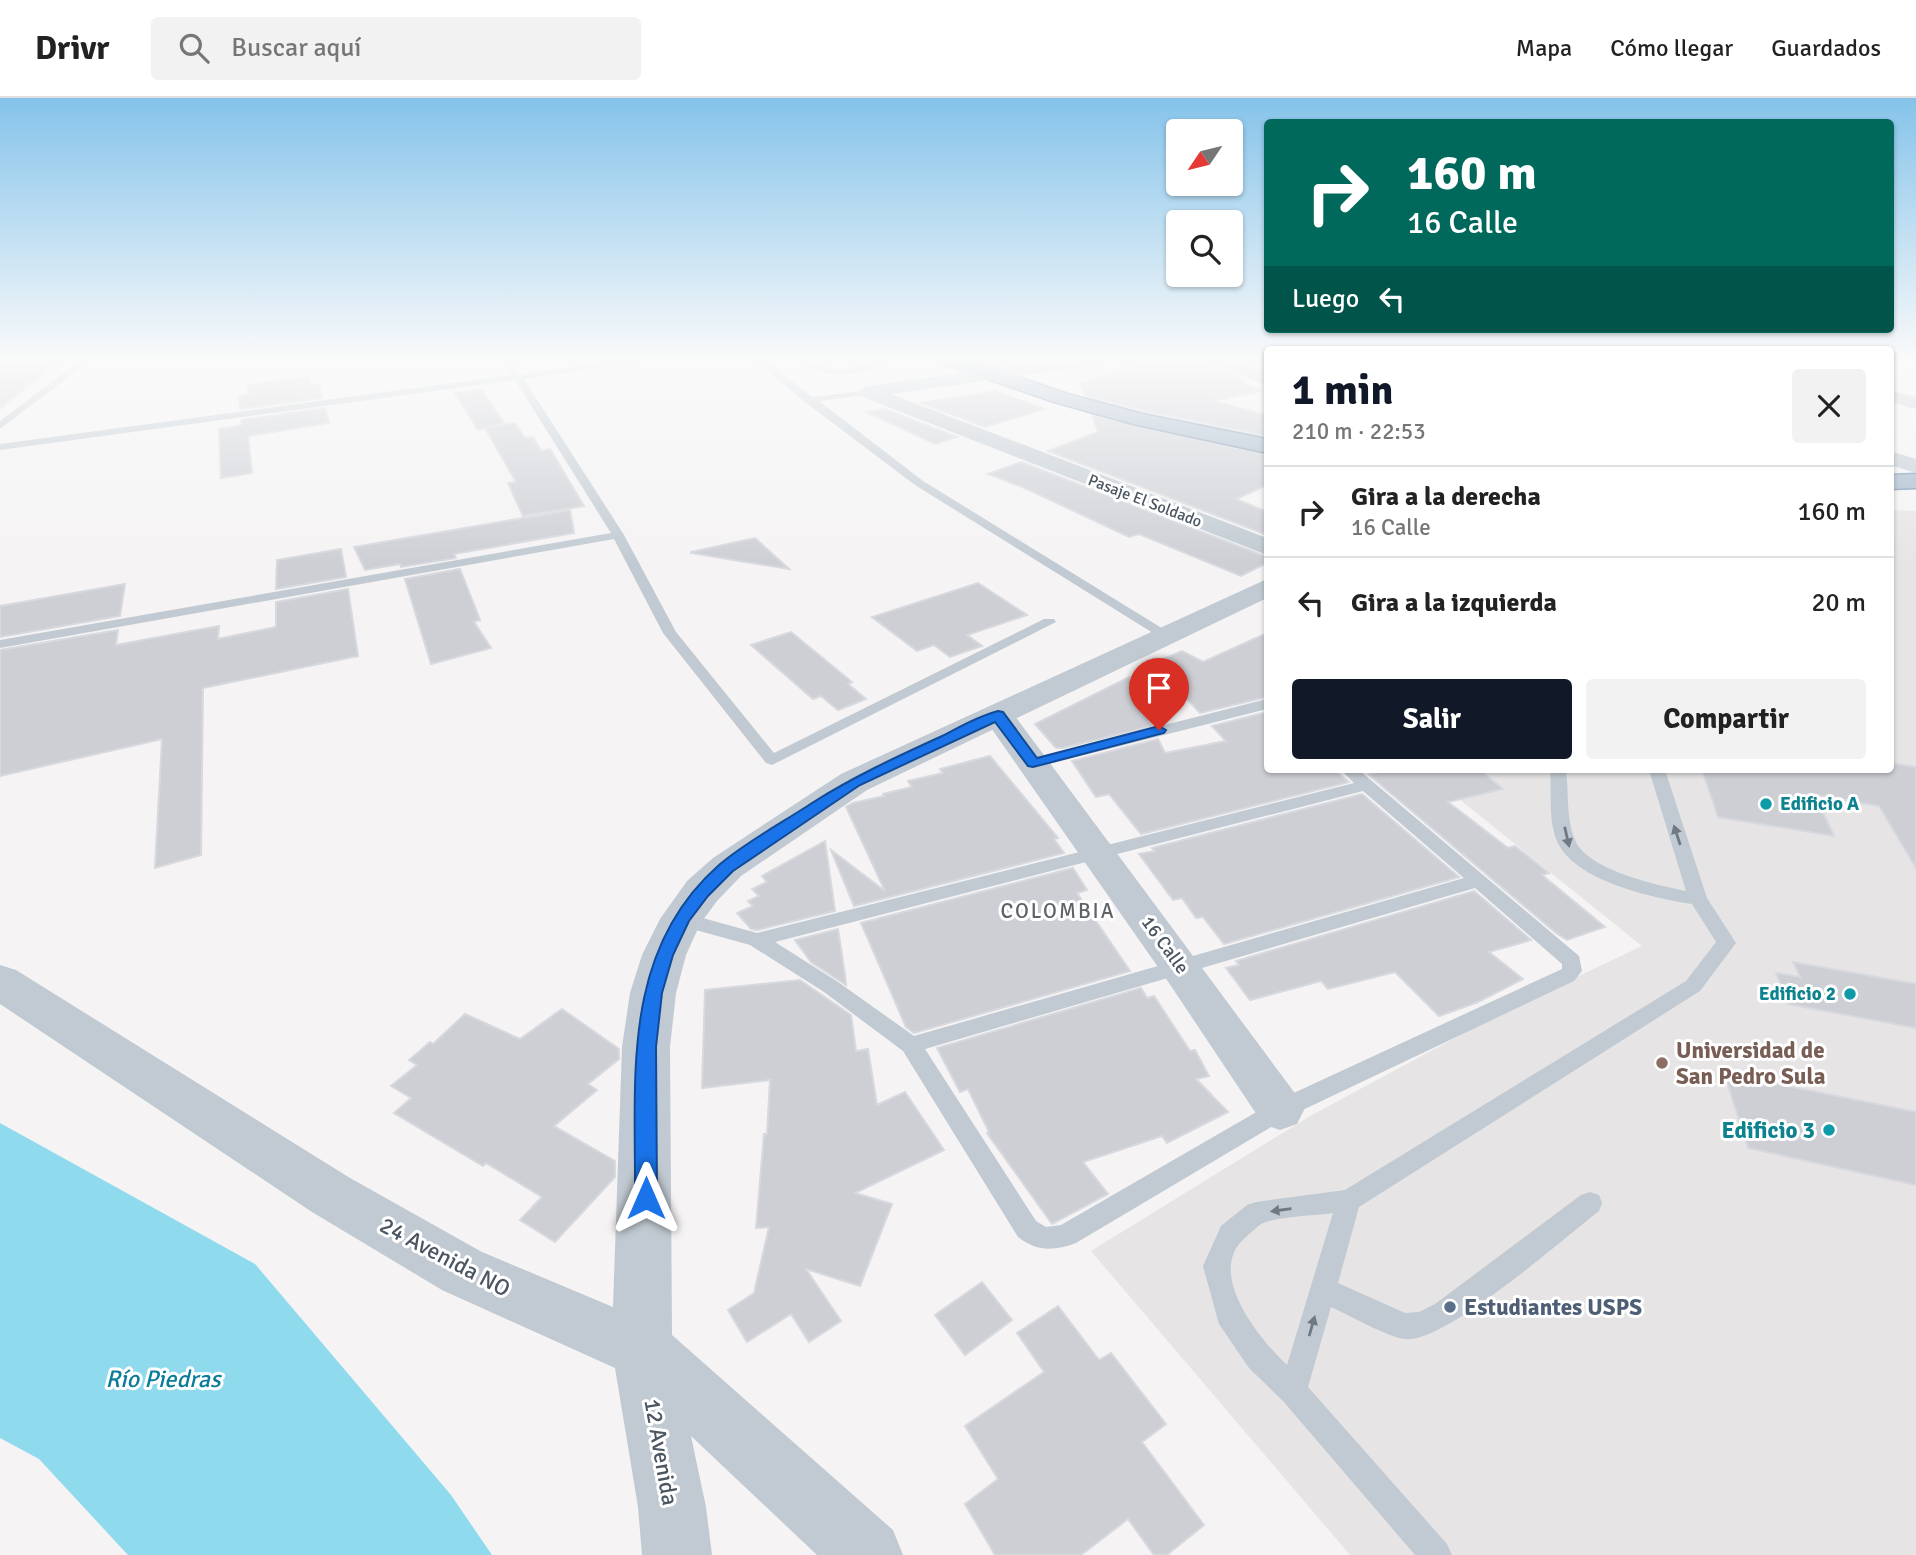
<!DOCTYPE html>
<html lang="es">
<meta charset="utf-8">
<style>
body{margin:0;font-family:Signika,sans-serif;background:#f2f2f2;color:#222;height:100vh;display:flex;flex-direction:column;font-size:26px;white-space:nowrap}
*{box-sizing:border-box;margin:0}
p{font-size:23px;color:#767676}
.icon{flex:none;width:38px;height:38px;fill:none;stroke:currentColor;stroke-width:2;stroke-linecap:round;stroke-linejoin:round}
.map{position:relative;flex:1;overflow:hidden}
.drawer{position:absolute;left:1264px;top:248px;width:630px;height:427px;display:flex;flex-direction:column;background:#fff;border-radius:7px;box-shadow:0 2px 5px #0004}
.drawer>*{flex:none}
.top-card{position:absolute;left:1264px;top:21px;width:630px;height:214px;border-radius:7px;box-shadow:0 2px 5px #0004;background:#00695c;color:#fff;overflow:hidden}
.needle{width:46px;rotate:235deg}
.fabs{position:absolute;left:1166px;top:21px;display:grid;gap:14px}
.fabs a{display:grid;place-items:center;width:77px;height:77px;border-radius:7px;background:#fff;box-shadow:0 2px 5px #0004;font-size:35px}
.pin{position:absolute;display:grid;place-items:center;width:60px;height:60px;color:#fff;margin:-72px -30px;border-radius:50% 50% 50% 0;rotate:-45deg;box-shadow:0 0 7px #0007}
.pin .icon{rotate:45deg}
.me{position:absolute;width:77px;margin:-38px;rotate:0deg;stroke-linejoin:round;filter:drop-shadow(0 0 5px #0008)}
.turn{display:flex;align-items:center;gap:24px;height:147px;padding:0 28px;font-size:32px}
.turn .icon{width:91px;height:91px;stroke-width:2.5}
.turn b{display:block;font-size:49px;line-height:60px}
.then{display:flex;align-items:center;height:66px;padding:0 28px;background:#0003;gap:14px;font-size:26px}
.round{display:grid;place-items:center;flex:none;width:74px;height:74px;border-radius:7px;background:#f2f2f2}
.head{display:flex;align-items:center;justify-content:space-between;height:119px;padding:0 28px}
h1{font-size:42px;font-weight:700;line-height:52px;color:#111827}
.primary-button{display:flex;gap:14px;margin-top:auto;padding:14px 28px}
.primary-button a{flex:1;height:80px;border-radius:7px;background:#111827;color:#fff;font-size:28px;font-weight:700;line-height:80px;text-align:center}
.primary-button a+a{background:#f2f2f2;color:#222}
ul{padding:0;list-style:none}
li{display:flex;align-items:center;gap:21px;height:91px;padding:0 28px;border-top:2px solid #e0e0e0}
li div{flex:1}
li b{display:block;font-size:26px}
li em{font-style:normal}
header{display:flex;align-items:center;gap:42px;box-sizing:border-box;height:98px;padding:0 35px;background:#fff;border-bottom:2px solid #e0e0e0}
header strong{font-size:33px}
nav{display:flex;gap:38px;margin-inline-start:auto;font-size:24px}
.search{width:490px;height:63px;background:#f2f2f2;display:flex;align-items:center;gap:18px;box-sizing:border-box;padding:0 24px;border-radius:7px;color:#767676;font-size:26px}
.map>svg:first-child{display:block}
.education{fill:#e6e4e5}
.water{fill:#90daee}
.building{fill:#cdcfd5;stroke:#d7d9de;stroke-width:2}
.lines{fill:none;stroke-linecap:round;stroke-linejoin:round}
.trunk-casing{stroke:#7690ad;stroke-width:3}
.service{fill:#c1cad2;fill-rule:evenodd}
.minor{fill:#c1cad2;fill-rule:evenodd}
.tertiary{fill:#c1cad2;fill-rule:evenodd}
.trunk{fill:#9fb4c9;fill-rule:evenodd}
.oneway{fill:#6e7983}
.route{fill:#1a73e8;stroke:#114b97;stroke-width:2}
.culture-dot{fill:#0f9aa8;stroke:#fff;stroke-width:2.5}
.education-dot{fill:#8d6e63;stroke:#fff;stroke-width:2.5}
.service-dot{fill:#5c6f8a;stroke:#fff;stroke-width:2.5}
.labels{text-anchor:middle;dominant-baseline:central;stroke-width:6;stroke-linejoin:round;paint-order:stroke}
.far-street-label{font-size:16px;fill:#4a5661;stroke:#fff}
.culture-label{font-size:19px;font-weight:bold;fill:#0d838f;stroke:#fff;text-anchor:start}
.street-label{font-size:19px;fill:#4a5661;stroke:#fff}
.neighbourhood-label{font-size:21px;letter-spacing:2px;fill:#5f6368;stroke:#fff}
.near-education-label{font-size:23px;font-weight:bold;fill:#785e54;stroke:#fff;text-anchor:start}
.near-culture-label{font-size:23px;font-weight:bold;fill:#0d838f;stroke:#fff;text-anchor:end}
.near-street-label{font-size:23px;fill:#4a5661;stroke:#fff}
.near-service-label{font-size:23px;font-weight:bold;fill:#4e5e75;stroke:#fff;text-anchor:start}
.near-water-label{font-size:24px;font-style:italic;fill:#0c7c9b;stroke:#fff}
</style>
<header>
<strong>Drivr</strong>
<div class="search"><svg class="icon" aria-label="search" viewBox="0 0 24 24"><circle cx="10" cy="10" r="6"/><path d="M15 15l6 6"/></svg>Buscar aquí</div>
<nav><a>Mapa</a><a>Cómo llegar</a><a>Guardados</a></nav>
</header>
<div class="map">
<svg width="1916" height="1457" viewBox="0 0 1916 1457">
<rect width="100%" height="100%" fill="#f5f3f3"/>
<polygon class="education" points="1890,412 1916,413 1916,1457 1350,1457 1091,1153 1312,1017 1505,913 1642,848 1423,672 1890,672"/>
<polygon class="water" points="0,1025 255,1166 451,1397 492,1457 128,1457 39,1361 0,1340"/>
<g class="building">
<polygon points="0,262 62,262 0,310"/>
<polygon points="1147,262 1208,262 1212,268 1245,282 1239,283 1263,293 1213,303 1267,317 1267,338 1144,313 1085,298 1080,286 1117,272 1146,267"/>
<polygon points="308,279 310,288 319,287 322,300 240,311 239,298 248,296 248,287"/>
<polygon points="481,291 504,325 478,332 455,295"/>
<polygon points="995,293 1044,311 985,329 921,305"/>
<polygon points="325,310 329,325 248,338 252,375 221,380 219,331 242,327 241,322"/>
<polygon points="885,311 957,339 935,346 866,314"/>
<polygon points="1092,317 1267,357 1267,387 1236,401 1267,414 1267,437 1048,353 1098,334"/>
<polygon points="515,325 525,340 533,339 541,353 550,351 584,408 523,418 508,385 516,384 485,330"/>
<polygon points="1021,364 1267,459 1267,465 1241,478 1139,436 1129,439 1027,391 988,376"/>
<polygon points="570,412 574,435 454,456 456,460 401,469 400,466 365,472 354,449"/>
<polygon points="755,440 789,471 691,455 691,454"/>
<polygon points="341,451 346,479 276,491 277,462"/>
<polygon points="460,471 480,522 474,524 491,550 431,566 405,481"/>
<polygon points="978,485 1027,517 967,537 982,548 950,559 934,547 917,553 872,519"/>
<polygon points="125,486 120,518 0,539 0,508"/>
<polygon points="348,491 358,558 203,590 201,757 155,770 162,641 0,678 0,552 118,532 116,547 219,528 218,541 276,529 276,504"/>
<polygon points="791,534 852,584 848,586 866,601 838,612 821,598 813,601 751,547"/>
<polygon points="1267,535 1267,599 1200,615 1153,565 1182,553 1203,564"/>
<polygon points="1129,579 1152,628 1063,650 1056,650 1035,626"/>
<polygon points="1267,614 1267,672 1334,672 1349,684 1141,736 1109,696 1096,699 1072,663 1158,641 1165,655 1226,643 1212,628"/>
<polygon points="990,658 1058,740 1054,741 1064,755 854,808 831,752 885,793 846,709 853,705 884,698 883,696 912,689 908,683 943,675 940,671"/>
<polygon points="1890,665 1916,669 1916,770 1879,708 1815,697 1834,738 1718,719 1702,672 1890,672"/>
<polygon points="1384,672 1480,672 1503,691 1448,704 1508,750 1515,748 1549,775 1542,777 1605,829 1567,842 1556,835 1369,677"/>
<polygon points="1362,696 1459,779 1224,846 1203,819 1196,820 1182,800 1173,802 1139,756 1155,753 1152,750"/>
<polygon points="825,743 835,813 757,832 751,831 737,815 753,808 748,803 759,798 752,791 767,784 762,778"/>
<polygon points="1073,770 1087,792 1077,795 1130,873 914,935 906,929 861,825"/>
<polygon points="1474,793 1531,842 1489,854 1523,881 1478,904 1439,918 1395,874 1328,891 1321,883 1250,902 1226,870 1239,867 1236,863"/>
<polygon points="838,831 845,877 846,887 811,864 795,842"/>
<polygon points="1793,864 1916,886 1916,930 1788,906 1776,875 1800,879"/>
<polygon points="800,882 851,917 856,953 868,951 877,1007 905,994 944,1052 855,1095 892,1106 860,1188 806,1171 841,1223 809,1244 791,1216 747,1244 728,1212 754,1195 769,1129 756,1130 764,1036 767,1036 770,982 702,990 705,892"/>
<polygon points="1141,890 1147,900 1154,898 1190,953 1195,952 1209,978 1196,981 1228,1014 1167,1045 1162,1038 1083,1064 1108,1096 1052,1126 987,1035 989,1034 968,991 960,994 937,950"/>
<polygon points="562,911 619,951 619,961 588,986 597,992 554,1028 615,1063 615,1079 555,1144 520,1122 542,1099 486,1065 483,1068 394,1015 411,1000 391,988 417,967 409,962 430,944 433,946 465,916 520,941"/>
<polygon points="1724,975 1916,1014 1916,1087 1748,1050"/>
<polygon points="982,1184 1012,1222 965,1257 935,1217"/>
<polygon points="1058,1208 1099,1262 1111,1255 1166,1326 1142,1344 1204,1427 1167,1457 1154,1457 1128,1421 1081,1457 995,1457 965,1406 998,1381 965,1328 1044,1274 1017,1235"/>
</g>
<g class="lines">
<defs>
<g id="trunk">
<polygon points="941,262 969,262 1068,296 1143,316 1267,341 1267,355 1133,326 1054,304 943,266"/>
<polygon points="1916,376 1916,390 1890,391 1890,377"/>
</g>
</defs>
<use href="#trunk" class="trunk-casing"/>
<g class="service">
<polygon points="81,262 91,262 0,331 0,323"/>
<polygon points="503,262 511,262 520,276 626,262 651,262 524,281 624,437 676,534 774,655 1044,521 1054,521 1056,524 772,667 766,665 663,535 614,441 0,550 0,542 611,435 515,282 0,352 0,346 512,277"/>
<polygon points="755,262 765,262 812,299 870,292 870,296 867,297 819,303 923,383 1173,537 1171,540 1161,540 915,387 805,304"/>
<path d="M803,262C814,262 823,271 836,271C854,271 870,262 887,262C867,278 820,285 803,262Z"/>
<polygon points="1267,601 1267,611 1033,670 1025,665 1027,662"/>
<path d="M1341,672H1359L1579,858L1582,873L1574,883L1288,1019L1076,1145C1054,1153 1037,1154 1018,1139L903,953L824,894L750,847L674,826L671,821L674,816L681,814L757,835L1354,685ZM1363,693L1464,780L914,938L838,884L775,844ZM1475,790L1562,866V871L1272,1005L1061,1127L1046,1129L1036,1123L925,951Z"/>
<path d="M1550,672H1566C1569,694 1566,721 1575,742C1587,772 1657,787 1686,793L1649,672H1665L1707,800L1736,845L1700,893L1359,1109L1338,1185L1405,1215L1419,1214L1435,1206L1581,1097L1590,1094L1599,1097L1602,1105L1599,1113C1564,1140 1443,1247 1405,1241C1387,1239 1349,1217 1331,1209L1308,1289L1447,1446L1452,1457H1415L1283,1303L1249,1270L1219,1226L1203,1168L1221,1128L1247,1107L1256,1104L1345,1092L1686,883L1716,844L1692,806C1653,800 1574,783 1557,743C1548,722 1552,694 1550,672ZM1333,1115L1287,1267C1259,1241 1204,1173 1246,1139C1251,1135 1257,1128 1263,1125C1281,1118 1313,1118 1333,1115Z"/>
</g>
<g class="minor">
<polygon points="1057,262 1107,262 1098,267 891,296 1267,440 1267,457 860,298 857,294 867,288"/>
<polygon points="1210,262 1235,262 1267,275 1267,288 1213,266"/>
<polygon points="1890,292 1916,299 1916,311 1890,304"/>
<polygon points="1890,353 1916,361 1916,375 1890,367"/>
<polygon points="998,607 1009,610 1297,998 1304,1012 1297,1026 1280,1032 1263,1026 1167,882 982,617 987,610"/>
</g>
<polygon class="tertiary" points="1267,481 1267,500 867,692 741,778 717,803 700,826 686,857 676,895 670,949 672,1237 893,1432 903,1457 817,1457 691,1338 706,1409 712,1457 642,1457 638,1409 615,1270 442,1192 312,1114 0,906 0,867 16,872 350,1080 482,1154 613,1209 622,949 630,895 642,857 660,821 687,783 713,760 841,676"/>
<use href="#trunk" class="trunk"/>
</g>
<defs><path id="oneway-solid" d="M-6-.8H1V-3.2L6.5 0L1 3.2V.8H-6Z" transform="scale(1.75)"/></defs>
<g class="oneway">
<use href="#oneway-solid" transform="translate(1677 737) rotate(-108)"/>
<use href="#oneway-solid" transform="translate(1567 739) rotate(77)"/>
<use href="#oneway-solid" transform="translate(1281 1112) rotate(172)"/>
<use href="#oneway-solid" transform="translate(1312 1228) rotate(-74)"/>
</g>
<linearGradient id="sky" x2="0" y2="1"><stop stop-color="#85c3ea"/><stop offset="0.56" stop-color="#fafafa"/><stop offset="1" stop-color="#fafafa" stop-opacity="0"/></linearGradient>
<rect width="1916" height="466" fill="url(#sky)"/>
<path class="route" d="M998,613L1003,614L1037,660L1159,628L1166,632L1164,635L1033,669L1028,668L995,624L860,687L733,773L708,798L689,823L673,857L662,895L656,949L657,1100L654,1107L646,1110L638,1107L635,1100C636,981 620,854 719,767C747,743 782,725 812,705C853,679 896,659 940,639C958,630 978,618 998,613Z"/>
<g class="culture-dot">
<circle cx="1766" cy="706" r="7"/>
<circle cx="1850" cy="896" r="7"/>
<circle cx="1829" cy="1032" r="7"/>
</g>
<circle class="education-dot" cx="1662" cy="965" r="7"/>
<circle class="service-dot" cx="1450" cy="1209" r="7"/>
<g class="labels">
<g class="far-street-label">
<text transform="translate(1145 403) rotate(21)">Pasaje El Soldado</text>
</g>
<g class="culture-label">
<text x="1780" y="706">Edificio A</text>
<text x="1836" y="896" text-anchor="end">Edificio 2</text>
</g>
<g class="street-label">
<text transform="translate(1165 847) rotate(54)">16 Calle</text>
</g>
<g class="neighbourhood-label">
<text x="1058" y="813">COLOMBIA</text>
</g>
<g class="near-education-label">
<text x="1676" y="952">Universidad de<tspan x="1676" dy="26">San Pedro Sula</tspan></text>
</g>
<g class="near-culture-label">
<text x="1815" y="1032">Edificio 3</text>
</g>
<g class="near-street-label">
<text transform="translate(445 1159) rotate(28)">24 Avenida NO</text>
<text transform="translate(661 1354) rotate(80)">12 Avenida</text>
</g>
<g class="near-service-label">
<text x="1464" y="1209">Estudiantes USPS</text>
</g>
<g class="near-water-label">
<text x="163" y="1281">Río Piedras</text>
</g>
</g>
</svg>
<div class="fabs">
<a><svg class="needle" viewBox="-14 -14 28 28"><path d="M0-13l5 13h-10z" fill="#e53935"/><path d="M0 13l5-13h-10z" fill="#767676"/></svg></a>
<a><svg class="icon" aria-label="search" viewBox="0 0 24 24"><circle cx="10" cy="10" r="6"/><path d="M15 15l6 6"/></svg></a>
</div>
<div class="pin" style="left:1159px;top:632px;background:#d93025"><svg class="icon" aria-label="arrive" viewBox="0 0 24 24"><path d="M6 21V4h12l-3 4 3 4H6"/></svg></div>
<svg class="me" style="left:646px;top:1100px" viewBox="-20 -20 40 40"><path d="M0-17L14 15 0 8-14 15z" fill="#1a73e8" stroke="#fff" stroke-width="4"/></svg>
<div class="top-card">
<div class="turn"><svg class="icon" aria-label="right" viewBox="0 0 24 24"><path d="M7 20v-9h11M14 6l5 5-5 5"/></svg><div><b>160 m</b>16 Calle</div></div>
<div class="then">Luego<svg class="icon" aria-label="left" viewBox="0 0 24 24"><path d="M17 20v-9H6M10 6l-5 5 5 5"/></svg></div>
</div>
<section class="drawer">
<div class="head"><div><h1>1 min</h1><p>210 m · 22:53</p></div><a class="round"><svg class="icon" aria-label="close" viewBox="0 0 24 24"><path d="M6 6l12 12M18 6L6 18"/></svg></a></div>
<ul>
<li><svg class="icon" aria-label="right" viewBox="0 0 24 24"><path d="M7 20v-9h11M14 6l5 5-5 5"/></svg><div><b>Gira a la derecha</b><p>16 Calle</p></div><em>160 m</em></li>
<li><svg class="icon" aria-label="left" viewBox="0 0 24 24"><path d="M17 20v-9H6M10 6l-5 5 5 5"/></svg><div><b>Gira a la izquierda</b></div><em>20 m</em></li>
</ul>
<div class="primary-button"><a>Salir</a><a>Compartir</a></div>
</section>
</div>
